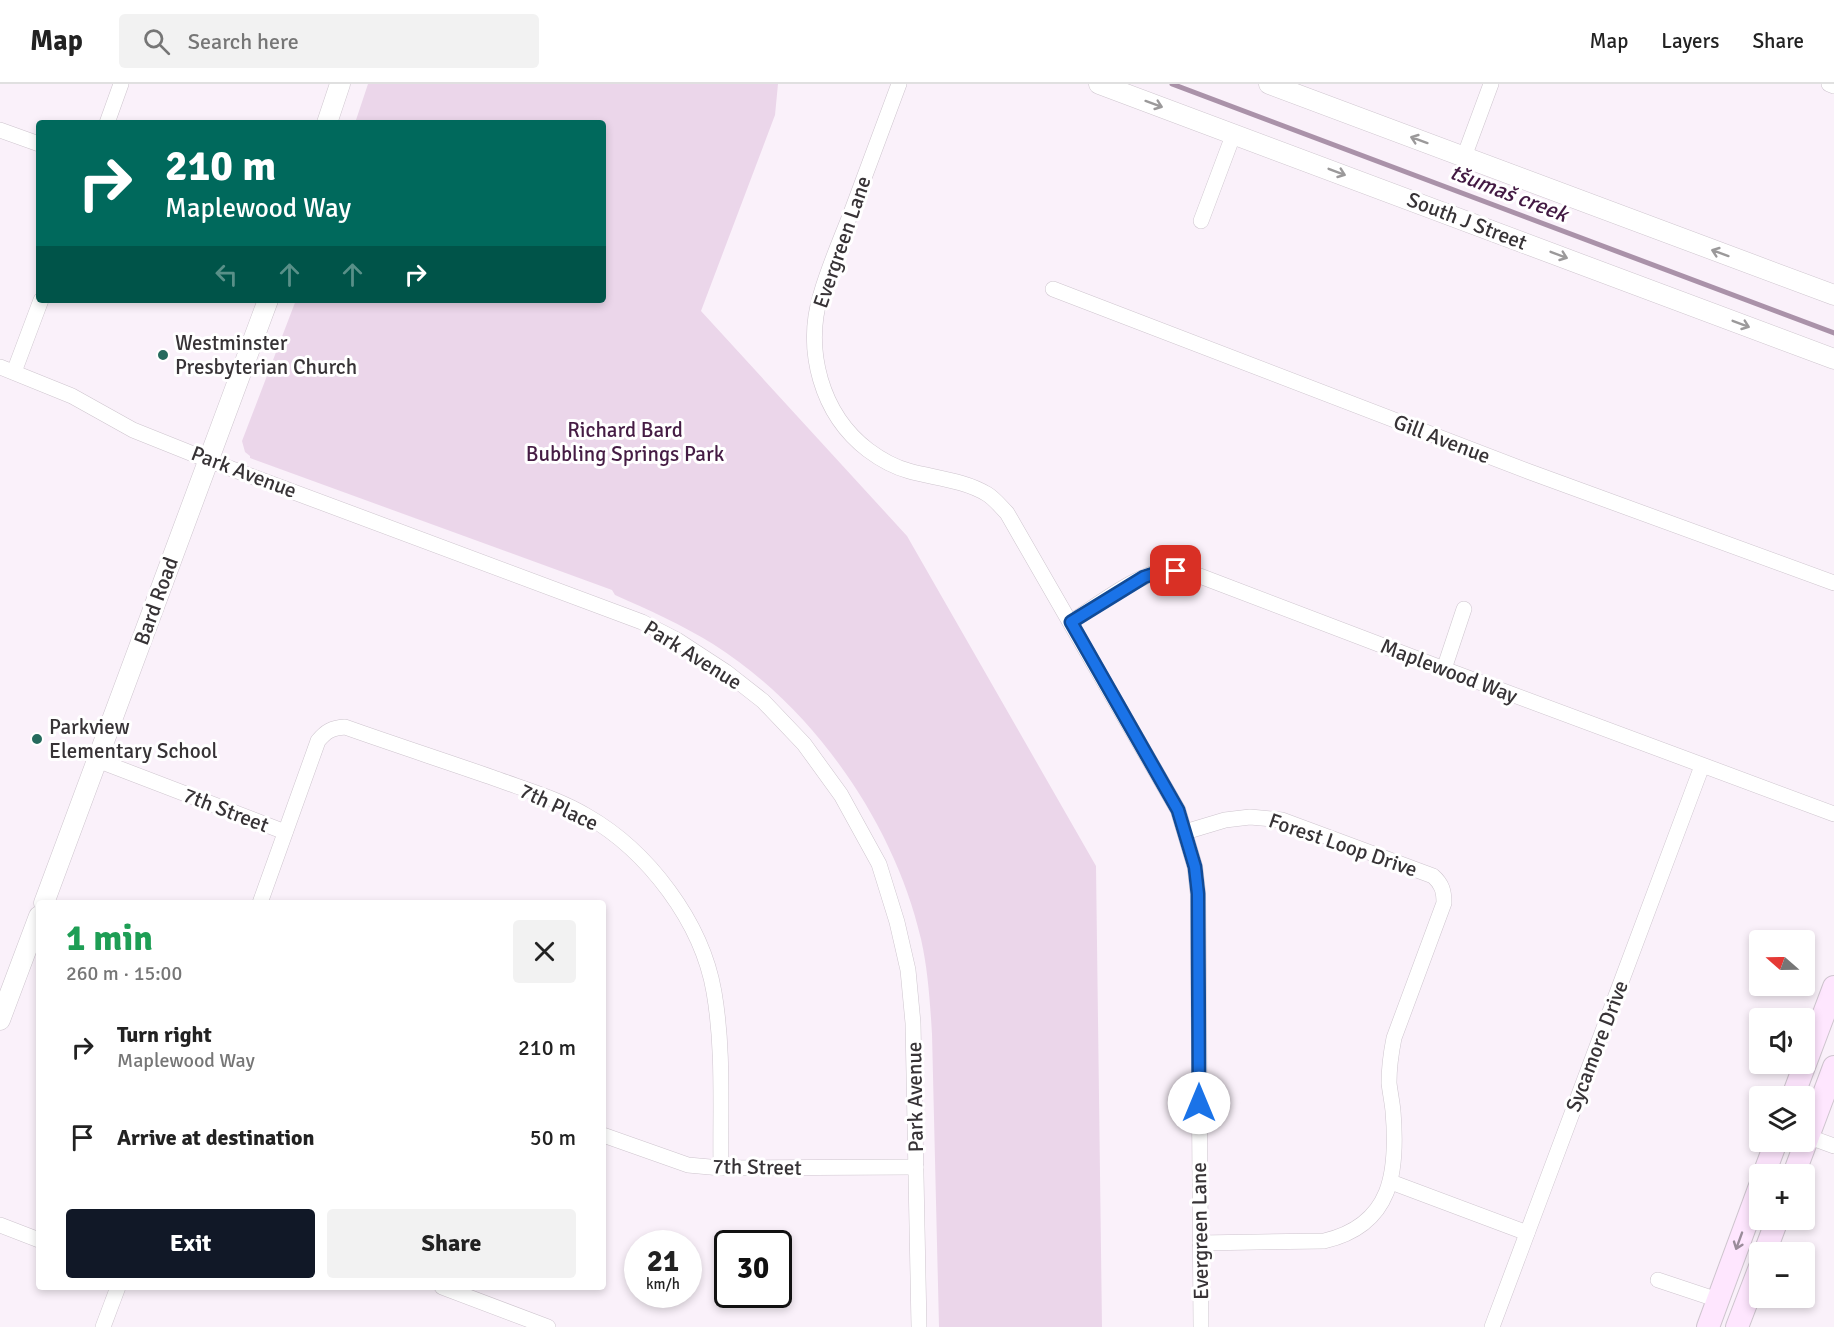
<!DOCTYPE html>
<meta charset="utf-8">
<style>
body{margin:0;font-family:Signika,sans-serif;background:#f2f2f2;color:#222;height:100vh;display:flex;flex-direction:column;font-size:22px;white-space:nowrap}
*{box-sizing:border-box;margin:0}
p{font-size:20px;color:#767676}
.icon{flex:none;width:33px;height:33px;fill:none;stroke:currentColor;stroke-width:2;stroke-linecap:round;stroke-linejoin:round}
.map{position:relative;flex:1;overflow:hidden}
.sheet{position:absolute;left:36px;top:816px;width:570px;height:390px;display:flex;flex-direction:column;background:#fff;border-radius:6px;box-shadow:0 3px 9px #0003}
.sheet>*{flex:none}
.banner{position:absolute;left:36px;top:36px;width:570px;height:183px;border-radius:6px;box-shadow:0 3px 9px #0003;background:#00695c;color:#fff;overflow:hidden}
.needle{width:39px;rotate:290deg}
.buttons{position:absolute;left:1749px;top:846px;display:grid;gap:12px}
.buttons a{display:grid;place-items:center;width:66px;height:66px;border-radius:6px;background:#fff;box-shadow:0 3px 9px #0003;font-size:30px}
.speed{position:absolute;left:624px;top:1146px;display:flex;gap:12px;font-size:30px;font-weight:700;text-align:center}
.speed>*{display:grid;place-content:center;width:78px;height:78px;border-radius:50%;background:#fff;box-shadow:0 3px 9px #0003;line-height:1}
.speed small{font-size:15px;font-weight:400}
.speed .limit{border:3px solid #111;border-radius:9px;background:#fff;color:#111}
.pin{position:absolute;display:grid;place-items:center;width:51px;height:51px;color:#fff;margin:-26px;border-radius:12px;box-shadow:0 3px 9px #0006}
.me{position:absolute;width:66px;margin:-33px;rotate:0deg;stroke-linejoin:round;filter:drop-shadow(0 0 4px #0008)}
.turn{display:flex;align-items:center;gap:21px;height:126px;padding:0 30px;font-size:27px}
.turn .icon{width:78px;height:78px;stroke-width:2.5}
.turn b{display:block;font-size:42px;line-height:51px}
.lanes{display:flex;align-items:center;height:57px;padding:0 30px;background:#0003;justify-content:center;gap:30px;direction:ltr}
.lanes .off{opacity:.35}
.round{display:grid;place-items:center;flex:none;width:63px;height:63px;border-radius:6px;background:#f2f2f2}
.summary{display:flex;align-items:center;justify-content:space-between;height:102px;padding:0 30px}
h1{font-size:36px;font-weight:700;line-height:45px;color:#1e9e55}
.action{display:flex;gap:12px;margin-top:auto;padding:12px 30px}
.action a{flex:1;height:69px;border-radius:6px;background:#111827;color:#fff;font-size:24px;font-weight:700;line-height:69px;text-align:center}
.action a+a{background:#f2f2f2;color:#222}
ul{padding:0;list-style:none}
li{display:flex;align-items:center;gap:18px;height:90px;padding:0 30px}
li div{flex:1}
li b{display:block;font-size:22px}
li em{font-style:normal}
header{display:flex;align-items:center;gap:36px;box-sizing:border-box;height:84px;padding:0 30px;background:#fff;border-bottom:2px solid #e0e0e0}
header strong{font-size:28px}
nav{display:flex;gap:33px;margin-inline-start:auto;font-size:21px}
.search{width:420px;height:54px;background:#f2f2f2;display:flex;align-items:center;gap:15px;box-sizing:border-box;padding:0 21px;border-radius:6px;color:#767676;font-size:22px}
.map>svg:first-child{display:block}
.green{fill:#ebd6ea}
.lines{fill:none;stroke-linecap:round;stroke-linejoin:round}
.stream{stroke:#aa92a9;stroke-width:5}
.minor-casing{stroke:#cec5ce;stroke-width:16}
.tertiary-casing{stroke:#cec5ce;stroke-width:21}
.secondary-casing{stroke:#cec5ce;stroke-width:24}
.minor{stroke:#fff;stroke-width:15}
.tertiary{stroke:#fff;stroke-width:20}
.secondary{stroke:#fee6fe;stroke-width:22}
.oneway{stroke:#9b999a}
.oneway2{stroke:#9a8c9a}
.route-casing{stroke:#114b97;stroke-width:15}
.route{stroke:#1a73e8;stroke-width:10}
.poi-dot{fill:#256a5d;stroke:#fff;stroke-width:2}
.labels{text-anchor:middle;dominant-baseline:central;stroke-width:6;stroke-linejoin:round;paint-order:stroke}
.street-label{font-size:21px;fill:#373336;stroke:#fff}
.poi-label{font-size:21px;fill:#373336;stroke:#fff;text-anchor:start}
.park-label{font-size:21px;fill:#451c44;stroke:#fff}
.water-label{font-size:22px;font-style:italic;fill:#421942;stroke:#fff}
</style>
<header>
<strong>Map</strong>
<div class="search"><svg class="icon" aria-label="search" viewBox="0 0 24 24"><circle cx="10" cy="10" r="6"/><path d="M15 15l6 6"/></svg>Search here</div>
<nav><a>Map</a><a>Layers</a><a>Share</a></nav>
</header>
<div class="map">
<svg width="1834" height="1243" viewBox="0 0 1834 1243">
<rect width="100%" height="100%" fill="#faf1fa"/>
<path class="green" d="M368,0H778L775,31L701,227L907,452L1096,782L1102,1243H939L932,950C930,918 928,886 921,855C894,739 814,624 713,560C682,541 649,526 615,511L612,506L250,374V372L245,368L242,357L296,216H603V39H355Z"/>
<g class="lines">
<polyline class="stream" points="1172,0 1834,249"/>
<defs>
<g id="minor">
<path d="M899,0C883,43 867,86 851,129C841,155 829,182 821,210C804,266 821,330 868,366C880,375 894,383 909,387C934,394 964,396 987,410C995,415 1001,423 1007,429L1178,726L1195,783L1198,810L1201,1243"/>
<polyline points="1829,0 1834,2"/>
<polyline points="107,39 121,0"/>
<polyline points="0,46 39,60"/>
<polyline points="1464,73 1491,0"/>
<polyline points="1201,137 1234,49"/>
<polyline points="1053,205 1530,388 1834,499"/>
<polyline points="0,283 72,312 133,346 208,376 642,538 677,556 726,588 763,617 804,660 841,711 879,780 897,838 908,886 913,939 919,1243"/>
<polyline points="14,288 41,216"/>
<path d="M1071,538C1093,524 1135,492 1160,488C1171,486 1181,488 1192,489L1444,585L1834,730"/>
<polyline points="1444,585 1464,525"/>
<polyline points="97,676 285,748"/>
<path d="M1185,748L1225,736L1250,733L1282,736L1433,792C1442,800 1444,807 1444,819L1394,954C1391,969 1389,983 1389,999C1390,1008 1392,1017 1393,1027C1398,1087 1393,1141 1324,1157L1200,1159"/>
<path d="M260,819L318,657C326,647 332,644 345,643C393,660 442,676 491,693C523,705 557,714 587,732C648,767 702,838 714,908C724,966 720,1026 721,1084"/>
<polyline points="603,1051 688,1081 721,1084 916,1083"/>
<polyline points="1804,1051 1834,1062"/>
<polyline points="1391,1098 1527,1149"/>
<polyline points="0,1141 39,1156"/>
<polyline points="1658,1196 1718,1216"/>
<polyline points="442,1203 548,1243"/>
<polyline points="103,1243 118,1203"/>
<polyline points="1492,1243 1702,682"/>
</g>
<g id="tertiary">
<polyline points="1099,0 1834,275"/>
<polyline points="1269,0 1834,211"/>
<polyline points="327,39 340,0"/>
<polyline points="44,819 268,216"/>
<polyline points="0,936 39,832"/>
</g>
<g id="secondary">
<polyline points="1793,1012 1834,903"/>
<polyline points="1764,1090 1776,1058"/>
<polyline points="1794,1090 1834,983"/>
<polyline points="1765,1168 1777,1136"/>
<polyline points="1708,1243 1760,1102"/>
<polyline points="1737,1243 1760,1183"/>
</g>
</defs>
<use href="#minor" class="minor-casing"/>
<use href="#tertiary" class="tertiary-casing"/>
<use href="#secondary" class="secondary-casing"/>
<use href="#minor" class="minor"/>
<use href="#tertiary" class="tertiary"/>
<use href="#secondary" class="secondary"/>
</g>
<defs><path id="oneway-shaft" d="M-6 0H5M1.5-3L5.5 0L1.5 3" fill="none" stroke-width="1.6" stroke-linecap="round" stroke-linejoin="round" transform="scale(1.5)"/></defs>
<g class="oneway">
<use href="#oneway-shaft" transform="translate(1154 20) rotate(20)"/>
<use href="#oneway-shaft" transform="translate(1419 56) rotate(-160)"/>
<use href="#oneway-shaft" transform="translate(1337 88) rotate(21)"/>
<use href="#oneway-shaft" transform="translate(1720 169) rotate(-160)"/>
<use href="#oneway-shaft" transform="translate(1559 171) rotate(21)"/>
<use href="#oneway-shaft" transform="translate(1741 240) rotate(21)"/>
</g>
<use class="oneway2" href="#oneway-shaft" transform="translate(1739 1157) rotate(110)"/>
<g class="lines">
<defs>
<polyline id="route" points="1176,487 1159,488 1144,493 1071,538 1178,726 1195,783 1198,810 1199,1019"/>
</defs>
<use href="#route" class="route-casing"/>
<use href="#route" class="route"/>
</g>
<g class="poi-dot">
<circle cx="163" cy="271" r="6"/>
<circle cx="37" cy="655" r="6"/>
</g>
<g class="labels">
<g class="street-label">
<text transform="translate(1467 137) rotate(21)">South J Street</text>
<text transform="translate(842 158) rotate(-71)">Evergreen Lane</text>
<text transform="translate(1442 355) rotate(21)">Gill Avenue</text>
<text transform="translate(244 388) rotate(21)">Park Avenue</text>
<text transform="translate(156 517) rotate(-70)">Bard Road</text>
<text transform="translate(693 571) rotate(32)">Park Avenue</text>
<text transform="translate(1449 587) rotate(21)">Maplewood Way</text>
<text transform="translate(559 723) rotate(25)">7th Place</text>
<text transform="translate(226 726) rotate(21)">7th Street</text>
<text transform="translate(1343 761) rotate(19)">Forest Loop Drive</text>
<text transform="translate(1597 962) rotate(-69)">Sycamore Drive</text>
<text transform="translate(915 1013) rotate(-91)">Park Avenue</text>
<text transform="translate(757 1083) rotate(1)">7th Street</text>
<text transform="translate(1200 1147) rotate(-91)">Evergreen Lane</text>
</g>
<g class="poi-label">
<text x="175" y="259">Westminster<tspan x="175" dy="24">Presbyterian Church</tspan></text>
<text x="49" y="643">Parkview<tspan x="49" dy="24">Elementary School</tspan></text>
</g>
<g class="park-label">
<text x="625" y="346">Richard Bard<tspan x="625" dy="24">Bubbling Springs Park</tspan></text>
</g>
<g class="water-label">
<text transform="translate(1509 109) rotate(21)">tšumaš creek</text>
</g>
</g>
</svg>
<div class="buttons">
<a><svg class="needle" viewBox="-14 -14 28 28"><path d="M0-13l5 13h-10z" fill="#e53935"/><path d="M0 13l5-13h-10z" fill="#767676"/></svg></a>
<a><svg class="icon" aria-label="sound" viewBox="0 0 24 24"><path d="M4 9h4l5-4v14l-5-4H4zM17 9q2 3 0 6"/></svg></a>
<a><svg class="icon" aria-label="layers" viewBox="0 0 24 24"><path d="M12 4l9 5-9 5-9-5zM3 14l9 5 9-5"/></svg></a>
<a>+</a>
<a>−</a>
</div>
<div class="speed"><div>21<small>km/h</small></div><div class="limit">30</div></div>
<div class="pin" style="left:1176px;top:487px;background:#d93025"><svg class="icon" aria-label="arrive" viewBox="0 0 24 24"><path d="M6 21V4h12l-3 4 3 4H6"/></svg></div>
<svg class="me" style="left:1199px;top:1019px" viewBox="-20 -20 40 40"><circle r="19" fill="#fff"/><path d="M0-13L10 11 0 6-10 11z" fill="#1a73e8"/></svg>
<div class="banner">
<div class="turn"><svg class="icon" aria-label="right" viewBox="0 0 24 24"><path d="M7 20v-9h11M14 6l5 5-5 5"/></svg><div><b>210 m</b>Maplewood Way</div></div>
<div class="lanes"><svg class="icon off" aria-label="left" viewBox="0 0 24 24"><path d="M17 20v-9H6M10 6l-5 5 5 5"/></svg><svg class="icon off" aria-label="ahead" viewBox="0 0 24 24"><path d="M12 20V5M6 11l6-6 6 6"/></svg><svg class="icon off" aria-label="ahead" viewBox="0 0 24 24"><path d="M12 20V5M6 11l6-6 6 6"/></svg><svg class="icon" aria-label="right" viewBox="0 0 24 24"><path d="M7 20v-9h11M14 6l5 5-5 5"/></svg></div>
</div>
<section class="sheet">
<div class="summary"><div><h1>1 min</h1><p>260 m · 15:00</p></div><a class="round"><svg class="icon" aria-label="close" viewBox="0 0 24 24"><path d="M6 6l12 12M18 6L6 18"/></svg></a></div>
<ul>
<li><svg class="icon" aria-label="right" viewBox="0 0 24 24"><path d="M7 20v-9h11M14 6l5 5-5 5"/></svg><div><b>Turn right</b><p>Maplewood Way</p></div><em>210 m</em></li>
<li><svg class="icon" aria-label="arrive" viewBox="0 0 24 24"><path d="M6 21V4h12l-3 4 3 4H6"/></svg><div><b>Arrive at destination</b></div><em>50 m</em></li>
</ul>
<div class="action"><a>Exit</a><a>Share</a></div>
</section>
</div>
